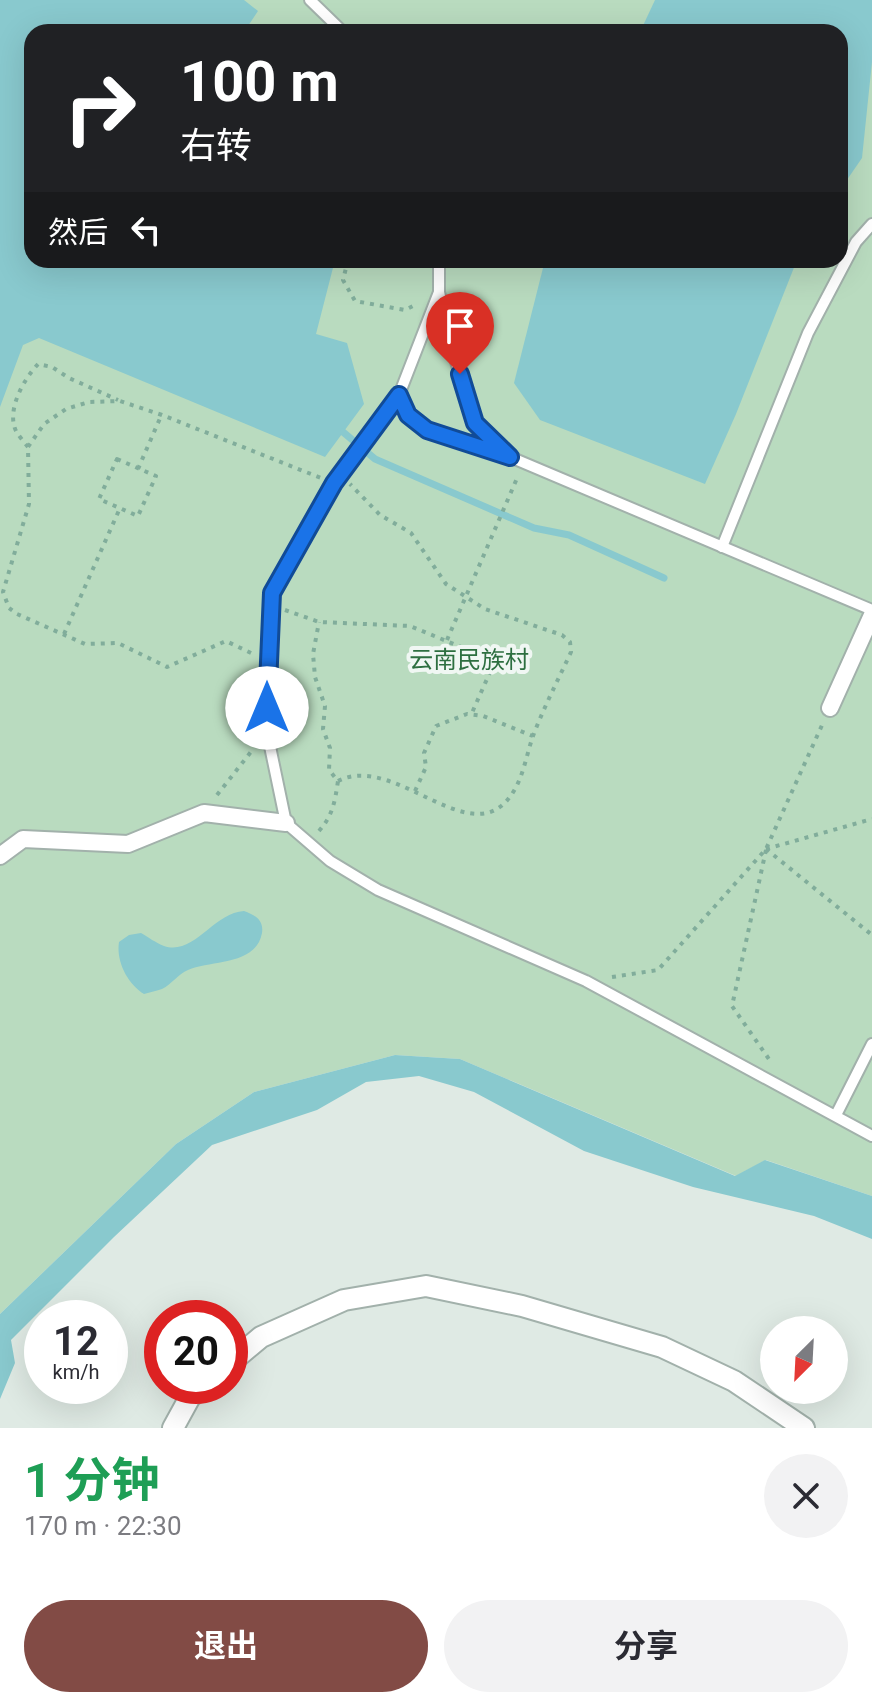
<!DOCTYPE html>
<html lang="zh">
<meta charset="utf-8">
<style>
body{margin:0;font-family:Roboto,"Noto Sans SC",sans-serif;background:#f2f2f3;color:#2b2b33;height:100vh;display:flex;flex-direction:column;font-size:30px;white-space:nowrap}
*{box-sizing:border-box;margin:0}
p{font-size:26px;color:#7c7c81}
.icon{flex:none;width:44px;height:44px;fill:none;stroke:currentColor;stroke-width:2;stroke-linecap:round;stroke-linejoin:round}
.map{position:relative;height:1428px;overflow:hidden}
.details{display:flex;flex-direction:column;background:#fff;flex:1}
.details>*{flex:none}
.hud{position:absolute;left:24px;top:24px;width:824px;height:244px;border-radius:24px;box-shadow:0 8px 32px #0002;background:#202124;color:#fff;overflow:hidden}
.needle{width:52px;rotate:204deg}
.fabs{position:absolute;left:760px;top:1316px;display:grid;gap:16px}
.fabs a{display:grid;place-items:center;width:88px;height:88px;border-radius:50%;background:#fff;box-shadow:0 8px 32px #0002;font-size:40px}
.speed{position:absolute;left:24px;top:1300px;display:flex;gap:16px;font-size:40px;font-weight:700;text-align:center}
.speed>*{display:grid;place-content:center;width:104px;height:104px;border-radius:50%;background:#fff;box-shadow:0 8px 32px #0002;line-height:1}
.speed small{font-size:20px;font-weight:400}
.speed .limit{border:12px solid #d22;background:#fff;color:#111}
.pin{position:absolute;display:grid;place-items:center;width:68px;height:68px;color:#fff;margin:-82px -34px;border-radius:50% 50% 50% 0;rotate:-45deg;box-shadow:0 0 8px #0007}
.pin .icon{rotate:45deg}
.me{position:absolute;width:88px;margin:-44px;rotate:0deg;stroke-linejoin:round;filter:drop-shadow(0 0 6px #0008)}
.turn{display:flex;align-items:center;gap:28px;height:168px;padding:0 24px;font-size:36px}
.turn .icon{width:104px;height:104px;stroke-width:2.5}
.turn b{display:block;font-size:56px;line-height:68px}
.then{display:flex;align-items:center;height:76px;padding:0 24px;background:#0003;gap:16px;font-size:30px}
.round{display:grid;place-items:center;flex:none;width:84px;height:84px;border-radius:42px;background:#f2f2f3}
.headline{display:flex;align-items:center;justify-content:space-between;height:136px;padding:0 24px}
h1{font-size:48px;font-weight:700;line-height:60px;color:#1e9e55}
.cta{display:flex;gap:16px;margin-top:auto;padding:16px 24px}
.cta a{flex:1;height:92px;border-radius:48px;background:#824b45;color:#fff;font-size:32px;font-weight:700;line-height:92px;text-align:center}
.cta a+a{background:#f2f2f3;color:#2b2b33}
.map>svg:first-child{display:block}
.green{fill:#b9dbbf;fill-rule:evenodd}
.water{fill:#89c9ce}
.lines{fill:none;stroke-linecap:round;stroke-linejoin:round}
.stream{stroke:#89c9ce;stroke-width:7}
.service-casing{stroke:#a2b1ab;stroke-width:14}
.pedestrian-casing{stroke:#a2b1ab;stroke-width:20}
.minor-casing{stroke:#a2b1ab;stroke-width:24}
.path{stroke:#81ad9b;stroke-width:4;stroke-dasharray:4 6;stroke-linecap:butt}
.service{stroke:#fff;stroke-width:10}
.pedestrian{stroke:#fff;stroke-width:16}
.minor{stroke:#fff;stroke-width:20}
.route-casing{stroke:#114b97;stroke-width:20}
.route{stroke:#1a73e8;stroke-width:14}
.labels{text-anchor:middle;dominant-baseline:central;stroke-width:8;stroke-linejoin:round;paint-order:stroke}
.park-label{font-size:24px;fill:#2d6f40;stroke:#f0f7f3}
</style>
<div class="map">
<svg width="872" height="1428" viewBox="0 0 872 1428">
<rect width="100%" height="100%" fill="#dfeae4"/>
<path class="green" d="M0,0H872V1196L766,1160L736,1176L460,1059L395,1055L254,1092L176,1144L0,1314ZM32,32H840V260H32Z"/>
<g class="water">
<polygon points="0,0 244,0 258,11 244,32 32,32 32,260 335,260 316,334 347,343 364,404 325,457 39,338 23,345 0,407"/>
<polygon points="655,0 872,0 872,62 862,158 840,190 840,32 640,32"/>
<polygon points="545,260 797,260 736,414 705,484 540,420 514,383"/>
<path d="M244,911C255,915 264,920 262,933C256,966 211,960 188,970C178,974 172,984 162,989C157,991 150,992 144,994C127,983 116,961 119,942L129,935L141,933C148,937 156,943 164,946C194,956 213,913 244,911Z"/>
<polygon points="395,1055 460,1059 735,1176 765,1160 872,1196 872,1239 814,1216 693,1187 584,1151 474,1092 419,1076 366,1082 317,1110 212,1145 114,1237 11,1340 15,1363 0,1399 0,1314 176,1144 254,1092"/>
</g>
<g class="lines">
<polyline class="stream" points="343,432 375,459 534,528 569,535 664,578"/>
<defs>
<g id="service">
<polyline points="310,0 343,32"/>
<polyline points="439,260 439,292 452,349 475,423 505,453"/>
<polyline points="439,292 399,395 334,483 299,541 272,593 267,660 267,732 286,823 330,861 378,890 586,981 872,1136"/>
<polyline points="399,395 408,415 427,430 510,457 872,610"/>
<polyline points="722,547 808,333 856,242 872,224"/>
<polyline points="836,1115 872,1044"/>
</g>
<g id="pedestrian">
<polyline points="830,708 872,615"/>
<polyline points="0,856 23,839 128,844 204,813 286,823"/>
</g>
<g id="minor">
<polyline points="230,1363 261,1337 344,1300 426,1286 522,1306 662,1347 734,1381 804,1428"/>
<polyline points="173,1428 190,1397 203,1386"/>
</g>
</defs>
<use href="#service" class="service-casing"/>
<use href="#pedestrian" class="pedestrian-casing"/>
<use href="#minor" class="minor-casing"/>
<g class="path">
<polyline points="348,260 343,280 355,301 405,310 417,304"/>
<path d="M28,447C24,442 19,436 16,431C6,410 24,379 38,364L52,367L69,378L118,400"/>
<polygon points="117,459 156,476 138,516 99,499"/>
<polyline points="138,469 161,416"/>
<polyline points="285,610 319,622 410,626 495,661 471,715"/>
<polyline points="64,634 120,508"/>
<polyline points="447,640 518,476"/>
<polyline points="251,653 226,641 167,667 118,643 85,644 17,614 9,608 3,592 29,504 28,447 44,424 66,409 89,402 120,401 162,415 321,478"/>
<path d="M338,781C397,751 475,861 515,789C524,773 527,753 533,736C544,707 558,680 571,652L570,642L562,635L485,609L446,584L411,533L380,515L350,484"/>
<polyline points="415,791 426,767 424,753 436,726 467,714 483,716 533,736"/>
<polyline points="217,795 254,748"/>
<path d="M319,831C333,815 335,801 338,781L329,770L330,748L323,729L325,706L315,677L313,654L319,622"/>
<polyline points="766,849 872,935"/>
<polyline points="766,849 872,819"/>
<polyline points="766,850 732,1006 771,1062"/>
<polyline points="612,977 658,970 766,849 823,723"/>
</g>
<use href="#service" class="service"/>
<use href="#pedestrian" class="pedestrian"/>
<use href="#minor" class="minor"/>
</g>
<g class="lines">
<defs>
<polyline id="route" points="267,708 272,593 334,483 399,395 408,415 427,430 510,457 475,423 460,374"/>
</defs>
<use href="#route" class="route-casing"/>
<use href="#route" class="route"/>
</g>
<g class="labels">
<g class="park-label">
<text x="469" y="660">云南民族村</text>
</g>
</g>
</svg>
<div class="fabs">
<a><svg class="needle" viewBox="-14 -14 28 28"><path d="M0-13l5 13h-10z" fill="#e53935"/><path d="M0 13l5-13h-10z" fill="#7c7c81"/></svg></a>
</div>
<div class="speed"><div>12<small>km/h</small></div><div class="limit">20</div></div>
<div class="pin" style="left:460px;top:374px;background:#d93025"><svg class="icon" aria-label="arrive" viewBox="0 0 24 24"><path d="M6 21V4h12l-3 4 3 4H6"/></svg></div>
<svg class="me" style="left:267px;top:708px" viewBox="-20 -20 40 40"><circle r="19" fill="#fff"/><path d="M0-13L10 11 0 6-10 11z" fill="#1a73e8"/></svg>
<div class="hud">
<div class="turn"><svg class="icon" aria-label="right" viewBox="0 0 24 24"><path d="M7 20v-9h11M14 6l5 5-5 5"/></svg><div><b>100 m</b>右转</div></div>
<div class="then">然后<svg class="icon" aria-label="left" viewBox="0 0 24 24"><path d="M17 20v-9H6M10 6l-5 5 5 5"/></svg></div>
</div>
</div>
<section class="details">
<div class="headline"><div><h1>1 分钟</h1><p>170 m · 22:30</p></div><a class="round"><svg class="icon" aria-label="close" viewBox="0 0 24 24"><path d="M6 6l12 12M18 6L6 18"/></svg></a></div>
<div class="cta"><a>退出</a><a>分享</a></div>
</section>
